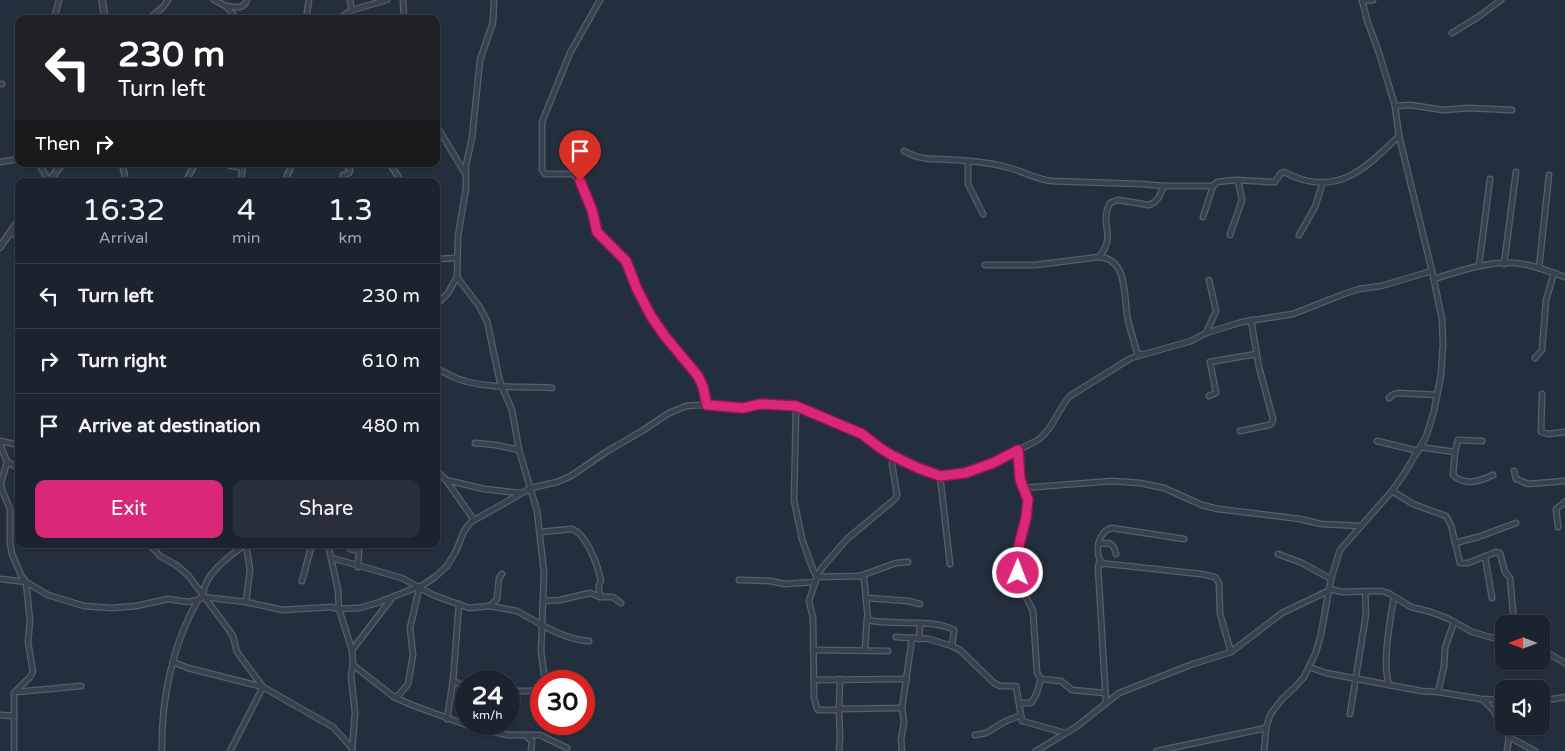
<!DOCTYPE html>
<style>
body{margin:0;font-family:"Varela Round",sans-serif;background:#282f3a;color:#f1f3f6;height:100vh;display:flex;flex-direction:column;font-size:19px;white-space:nowrap}
*{box-sizing:border-box;margin:0}
p{font-size:16px;color:#a0a4aa}
.icon{flex:none;width:28px;height:28px;fill:none;stroke:currentColor;stroke-width:2;stroke-linecap:round;stroke-linejoin:round}
.map{position:relative;flex:1;overflow:hidden}
.sheet{position:absolute;left:15px;top:178px;width:425px;height:370px;display:flex;flex-direction:column;background:#1b232e;border-radius:10px;box-shadow:0 1px 4px #0004,0 0 0 1px #39404a}
.sheet>*{flex:none}
.banner{position:absolute;left:15px;top:15px;width:425px;height:152px;border-radius:10px;box-shadow:0 1px 4px #0004,0 0 0 1px #39404a;background:#202124;color:#fff;overflow:hidden}
.needle{width:32px;rotate:270deg}
.controls{position:absolute;left:1495px;top:615px;display:grid;gap:10px}
.controls a{display:grid;place-items:center;width:55px;height:55px;border-radius:10px;background:#1b232e;box-shadow:0 1px 4px #0004,0 0 0 1px #39404a;font-size:25px}
.speed{position:absolute;left:455px;top:670px;display:flex;gap:10px;font-size:25px;font-weight:700;text-align:center}
.speed>*{display:grid;place-content:center;width:65px;height:65px;border-radius:50%;background:#1b232e;box-shadow:0 1px 4px #0004,0 0 0 1px #39404a;line-height:1}
.speed small{font-size:12px;font-weight:400}
.speed .limit{border:8px solid #d22;background:#fff;color:#111}
.pin{position:absolute;display:grid;place-items:center;width:42px;height:42px;color:#fff;margin:-51px -21px;border-radius:50% 50% 50% 0;rotate:-45deg;box-shadow:0 0 5px #0007}
.pin .icon{rotate:45deg}
.me{position:absolute;width:55px;margin:-28px;rotate:1deg;stroke-linejoin:round;filter:drop-shadow(0 0 4px #0008)}
.turn{display:flex;align-items:center;gap:18px;height:105px;padding:0 20px;font-size:22px}
.turn .icon{width:65px;height:65px;stroke-width:2.5}
.turn b{display:block;font-size:35px;line-height:42px}
.then{display:flex;align-items:center;height:48px;padding:0 20px;background:#0003;gap:10px;font-size:19px}
.eta{display:flex;justify-content:space-evenly;align-items:center;height:85px;text-align:center}
.eta b{font-size:30px;font-weight:600;line-height:35px}
.primary-button{display:flex;gap:10px;margin-top:auto;padding:10px 20px}
.primary-button a{flex:1;height:58px;border-radius:10px;background:#db2777;color:#fff;font-size:20px;font-weight:600;line-height:58px;text-align:center}
.primary-button a+a{background:#282f3a;color:#f1f3f6}
ul{padding:0;list-style:none}
li{display:flex;align-items:center;gap:15px;height:65px;padding:0 20px;border-top:1px solid #39404a}
li div{flex:1}
li b{display:block;font-size:19px}
li em{font-style:normal}
.map>svg:first-child{display:block}
.lines{fill:none;stroke-linecap:round;stroke-linejoin:round}
.minor-casing{stroke:#565f6c;stroke-width:7}
.tertiary-casing{stroke:#565f6c;stroke-width:8}
.minor{stroke:#38414e;stroke-width:4.5}
.tertiary{stroke:#38414e;stroke-width:5.5}
.route-casing{stroke:#8e194d;stroke-width:12}
.route{stroke:#db2777;stroke-width:9}
</style>
<div class="map">
<svg width="1565" height="751" viewBox="0 0 1565 751">
<rect width="100%" height="100%" fill="#242f3e"/>
<g class="lines">
<defs>
<g id="minor">
<polyline points="214,0 226,6 237,19"/>
<polyline points="350,0 352,10"/>
<polyline points="403,0 404,19"/>
<polyline points="600,0 570,53 542,122 542,170 545,174 573,174 580,181 589,203 597,232 626,261 637,289 651,317 664,335 698,376 703,387 707,405"/>
<polyline points="1362,1 1373,0"/>
<path d="M226,6C236,7 243,10 247,0"/>
<polyline points="153,16 164,19"/>
<polyline points="54,19 59,0"/>
<polyline points="149,19 163,7 168,0"/>
<polyline points="306,19 309,0"/>
<polyline points="338,19 352,10 387,0"/>
<polyline points="1452,33 1478,17 1501,0"/>
<polyline points="0,84 2,84"/>
<polyline points="1395,106 1411,105 1443,110 1469,108 1512,110"/>
<polyline points="436,125 465,173"/>
<path d="M904,151C914,157 922,159 934,159C959,160 985,161 1010,168C1024,172 1036,179 1051,181L1141,184L1164,186H1213L1217,182L1235,180L1271,182H1275L1280,174L1284,172C1335,199 1364,170 1399,136"/>
<polyline points="968,161 968,184 983,214"/>
<polyline points="0,162 19,159"/>
<polyline points="39,164 49,181"/>
<polyline points="122,164 126,181"/>
<polyline points="224,164 242,168"/>
<polyline points="390,164 401,181"/>
<polyline points="186,181 195,164"/>
<polyline points="241,181 243,164"/>
<polyline points="285,181 292,164"/>
<polyline points="342,181 343,175 349,173 350,170 346,164"/>
<polyline points="1203,217 1213,186"/>
<polyline points="10,232 19,237"/>
<polyline points="1230,235 1242,200 1238,180"/>
<polyline points="1299,235 1315,207 1323,182"/>
<path d="M1099,257C1118,234 1098,225 1110,203L1118,200L1149,205L1155,202L1159,197L1164,186"/>
<polyline points="436,259 457,258"/>
<polyline points="1504,264 1516,172"/>
<path d="M985,265H1035L1099,257C1127,259 1124,293 1127,315C1129,328 1134,340 1137,353L1141,354"/>
<polyline points="1479,265 1490,179"/>
<polyline points="1539,268 1549,175"/>
<path d="M1434,279C1465,269 1499,257 1532,266C1543,269 1554,273 1565,277"/>
<polyline points="436,305 448,293 457,277"/>
<polyline points="1206,333 1216,311 1209,280"/>
<polyline points="1535,358 1542,350 1546,300 1554,273"/>
<path d="M436,368C446,373 455,379 465,381C493,389 523,386 552,388"/>
<polyline points="1542,394 1541,432 1548,434 1565,432"/>
<polyline points="1209,396 1216,393 1210,362 1256,354"/>
<polyline points="1389,398 1392,395 1398,393 1437,395"/>
<path d="M796,407L794,500L802,539L813,570L817,577L862,576L864,578L868,620C891,626 933,618 954,630L952,646"/>
<polyline points="1240,431 1269,425 1272,423 1273,419 1259,367 1251,320"/>
<polyline points="0,441 19,445"/>
<polyline points="1377,441 1418,451"/>
<path d="M1482,441L1458,440L1455,452L1453,475C1464,486 1481,481 1493,475"/>
<polyline points="475,443 496,445 519,450"/>
<polyline points="0,444 7,462 1,483 2,490 10,509 10,543 12,554 21,575 26,582 30,621 28,642 33,672 30,677 14,693 14,751"/>
<polyline points="1420,447 1455,452"/>
<polyline points="1019,451 1021,479 1028,500 1026,518 1019,545 1018,581 1033,611 1037,673 1041,679 1061,681 1072,690 1105,693"/>
<polyline points="7,462 19,468"/>
<polyline points="436,470 446,480 474,520"/>
<polyline points="1514,471 1516,479 1528,484 1565,481"/>
<polyline points="940,476 950,564"/>
<polyline points="446,480 484,489 520,493"/>
<polyline points="1023,488 1112,481 1140,483 1164,488 1202,505 1218,509 1300,519 1321,524 1360,526"/>
<polyline points="1392,491 1413,504 1446,516 1451,525 1460,563 1468,563 1496,552 1500,553 1505,572 1510,578 1513,612"/>
<polyline points="1558,527 1556,509 1565,502"/>
<path d="M540,532L572,529C586,534 597,563 600,577C602,583 601,579 599,585C598,588 600,593 600,597L590,593L560,600L543,601"/>
<polyline points="1455,543 1478,537 1516,523"/>
<polyline points="149,544 160,556 176,565 188,575 229,630 233,636 237,652 263,687 333,727 352,748"/>
<polyline points="328,544 338,590 339,609 352,650 353,665 351,675 355,713 352,751"/>
<polyline points="349,544 350,549 359,551 358,567"/>
<polyline points="1099,544 1109,543 1114,547 1116,554"/>
<polyline points="1278,554 1302,563 1331,579"/>
<polyline points="1485,557 1492,598"/>
<polyline points="332,558 402,578 433,595 469,608 490,606 517,611 542,625 544,573 537,511 519,450 512,410 500,382 487,321 479,306 457,277 458,236 466,188 466,165 472,138 480,60 493,22 494,0"/>
<path d="M1103,564C1093,554 1098,531 1112,528L1184,539"/>
<polyline points="860,576 896,563 908,562"/>
<path d="M0,579L26,582L48,595L84,606L111,608L136,606L168,599L188,602L198,600L203,597L246,602L283,610L331,607L339,609L359,608L377,603L423,585L435,577L447,566L456,551L464,531L471,522L531,488L557,482L571,476L606,452L642,431L669,413L686,406L700,405L743,408L760,404H774L796,407L862,434L879,448L893,456L918,469L940,476L965,473L993,463L1038,440C1053,429 1058,409 1070,396L1131,358L1191,341L1206,333L1242,322L1293,314L1344,294L1359,289L1381,286L1432,271"/>
<polyline points="739,580 770,581 785,584 815,582"/>
<polyline points="302,581 312,544"/>
<polyline points="1329,589 1342,592 1382,591 1390,594 1411,607 1431,612 1449,619 1472,632 1504,641"/>
<path d="M203,596C203,574 230,556 246,544"/>
<polyline points="600,597 613,597 621,603"/>
<polyline points="867,598 908,601 920,604"/>
<polyline points="246,602 250,570 246,544"/>
<polyline points="490,606 497,599 499,578 502,574"/>
<polyline points="896,637 929,639 952,646 960,650 994,683 1000,686 1016,686 1022,721 1065,733"/>
<polyline points="919,639 920,624"/>
<polyline points="865,649 867,618"/>
<polyline points="1541,649 1565,663"/>
<polyline points="352,650 392,598"/>
<polyline points="813,650 888,651"/>
<polyline points="173,662 188,668 263,687 230,751"/>
<polyline points="353,665 394,697 412,705 472,727 508,735 525,735 532,741 531,751"/>
<polyline points="1309,667 1326,673 1421,691 1438,692 1481,699 1504,700"/>
<polyline points="814,680 907,679"/>
<polyline points="453,681 466,687"/>
<path d="M545,681L541,652L542,625C556,633 572,640 589,641"/>
<path d="M1389,685C1382,663 1390,620 1394,597"/>
<polyline points="509,691 531,691 541,689"/>
<polyline points="16,692 81,686"/>
<polyline points="1438,692 1444,667 1445,648 1454,622"/>
<polyline points="394,697 399,695 408,684 413,655 410,628 419,589"/>
<polyline points="1483,700 1493,710 1509,737 1507,751"/>
<polyline points="1541,701 1565,697"/>
<polyline points="1019,703 1031,703 1036,695 1041,679"/>
<polyline points="1106,703 1098,567 1099,563 1201,574 1215,577 1219,583 1220,614 1231,652"/>
<polyline points="839,709 902,708"/>
<polyline points="839,711 840,679"/>
<polyline points="1350,714 1366,614 1365,591"/>
<polyline points="0,715 14,716"/>
<polyline points="447,719 453,681 459,604"/>
<polyline points="526,735 540,735 567,748"/>
<polyline points="975,735 986,733 1004,722 1021,715"/>
<polyline points="1509,737 1535,751"/>
<path d="M162,751C161,700 172,645 198,600"/>
<polyline points="839,751 840,737 839,712 837,710 819,710 817,709 814,697 813,618 809,601 817,577 821,569 847,539 895,499 897,495 892,464 893,456"/>
<polyline points="902,751 901,740 904,722 902,708 912,638"/>
<polyline points="1036,751 1076,727 1119,693 1193,664 1231,652 1282,613 1328,591"/>
<polyline points="1157,751 1266,728"/>
<polyline points="1264,751 1266,728 1270,715 1282,699 1294,688 1304,677 1316,652 1321,634 1331,579 1340,550 1392,491 1404,474 1426,437 1434,411 1441,375 1443,344 1442,319 1432,271 1399,136 1395,106 1379,53 1367,20 1362,0"/>
</g>
<g id="tertiary">
<polyline points="102,0 105,19"/>
<polyline points="49,181 62,164"/>
<polyline points="0,247 19,220"/>
</g>
</defs>
<use href="#minor" class="minor-casing"/>
<use href="#tertiary" class="tertiary-casing"/>
<use href="#minor" class="minor"/>
<use href="#tertiary" class="tertiary"/>
</g>
<g class="lines">
<defs>
<polyline id="route" points="580,181 592,210 597,232 626,261 637,289 651,316 664,335 698,376 703,387 707,405 743,408 760,404 796,406 862,434 880,448 893,456 918,468 940,476 965,473 993,463 1018,450 1020,479 1028,500 1026,518 1019,545 1018,573"/>
</defs>
<use href="#route" class="route-casing"/>
<use href="#route" class="route"/>
</g>
</svg>
<div class="controls">
<a><svg class="needle" viewBox="-14 -14 28 28"><path d="M0-13l5 13h-10z" fill="#e53935"/><path d="M0 13l5-13h-10z" fill="#a0a4aa"/></svg></a>
<a><svg class="icon" aria-label="sound" viewBox="0 0 24 24"><path d="M4 9h4l5-4v14l-5-4H4zM17 9q2 3 0 6"/></svg></a>
</div>
<div class="speed"><div>24<small>km/h</small></div><div class="limit">30</div></div>
<div class="pin" style="left:580px;top:181px;background:#d93025"><svg class="icon" aria-label="arrive" viewBox="0 0 24 24"><path d="M6 21V4h12l-3 4 3 4H6"/></svg></div>
<svg class="me" style="left:1018px;top:573px" viewBox="-20 -20 40 40"><circle r="17" fill="#db2777" stroke="#fff" stroke-width="3"/><path d="M0-11L8 9 0 5-8 9z" fill="#fff"/></svg>
<div class="banner">
<div class="turn"><svg class="icon" aria-label="left" viewBox="0 0 24 24"><path d="M17 20v-9H6M10 6l-5 5 5 5"/></svg><div><b>230 m</b>Turn left</div></div>
<div class="then">Then<svg class="icon" aria-label="right" viewBox="0 0 24 24"><path d="M7 20v-9h11M14 6l5 5-5 5"/></svg></div>
</div>
<section class="sheet">
<div class="eta">
<div><b>16:32</b><p>Arrival</p></div>
<div><b>4</b><p>min</p></div>
<div><b>1.3</b><p>km</p></div>
</div>
<ul>
<li><svg class="icon" aria-label="left" viewBox="0 0 24 24"><path d="M17 20v-9H6M10 6l-5 5 5 5"/></svg><div><b>Turn left</b></div><em>230 m</em></li>
<li><svg class="icon" aria-label="right" viewBox="0 0 24 24"><path d="M7 20v-9h11M14 6l5 5-5 5"/></svg><div><b>Turn right</b></div><em>610 m</em></li>
<li><svg class="icon" aria-label="arrive" viewBox="0 0 24 24"><path d="M6 21V4h12l-3 4 3 4H6"/></svg><div><b>Arrive at destination</b></div><em>480 m</em></li>
</ul>
<div class="primary-button"><a>Exit</a><a>Share</a></div>
</section>
</div>
